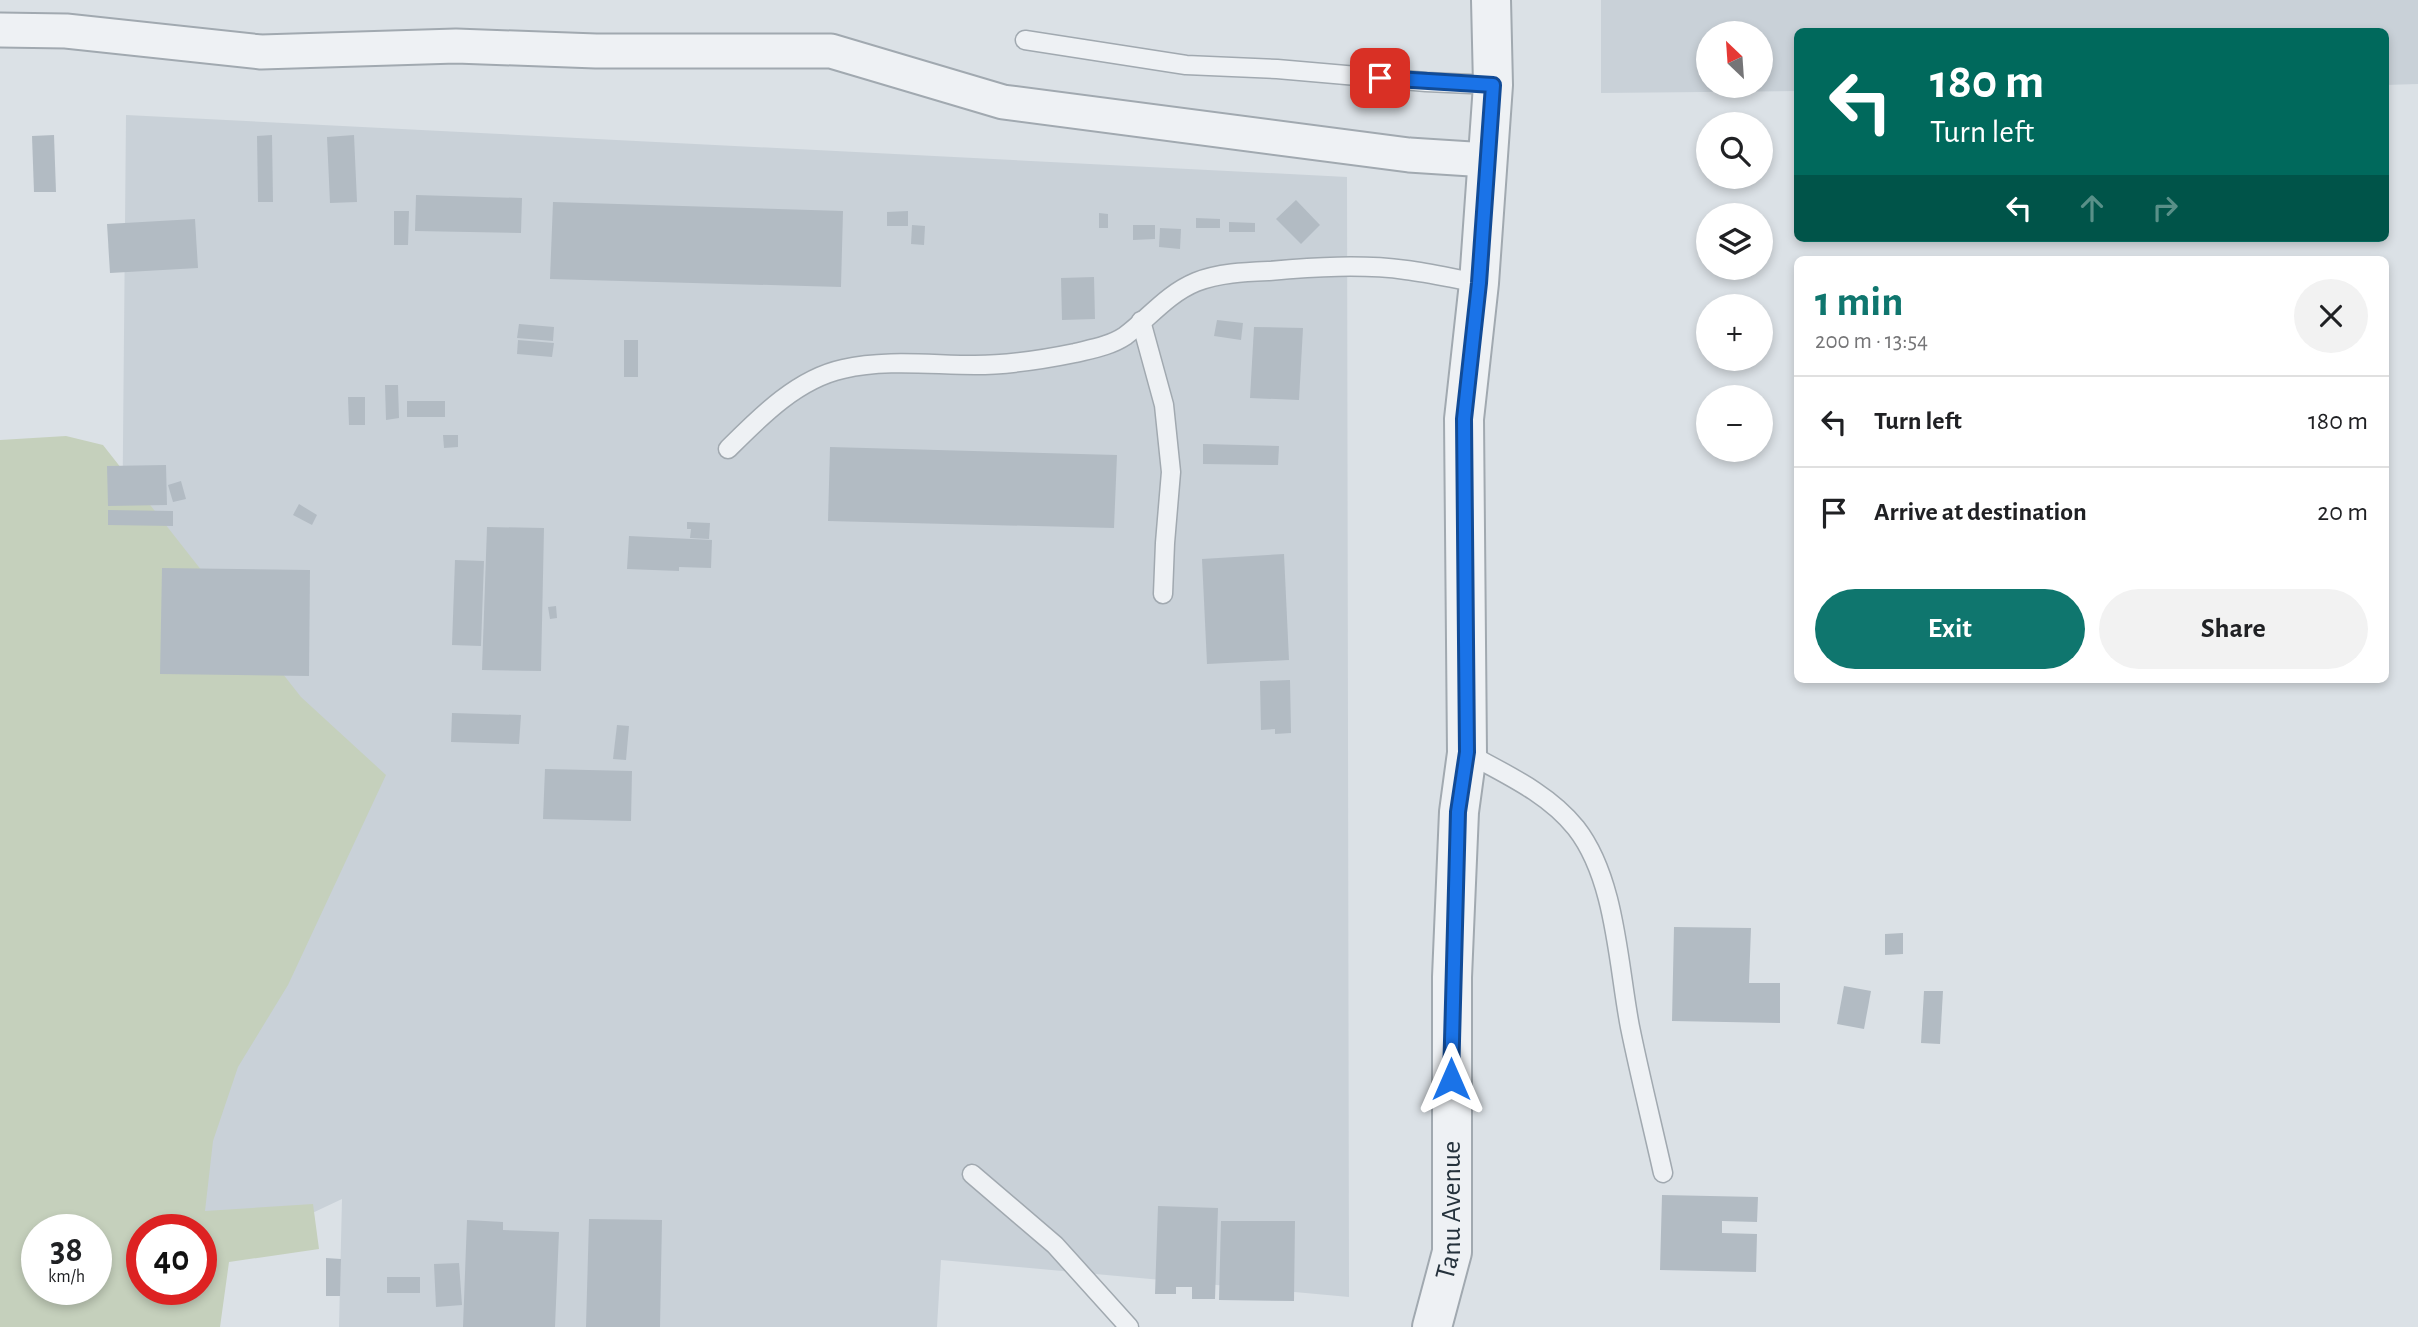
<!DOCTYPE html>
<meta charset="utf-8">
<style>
body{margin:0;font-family:"Alegreya Sans",sans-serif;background:#f2f2f2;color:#202124;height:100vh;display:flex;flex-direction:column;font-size:26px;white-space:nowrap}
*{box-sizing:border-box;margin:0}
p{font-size:23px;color:#757577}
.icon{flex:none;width:38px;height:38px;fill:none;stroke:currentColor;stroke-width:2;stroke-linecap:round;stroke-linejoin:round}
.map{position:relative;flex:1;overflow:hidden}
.details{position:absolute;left:1794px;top:256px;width:595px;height:427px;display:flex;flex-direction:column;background:#fff;border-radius:10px;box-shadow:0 4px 10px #0003}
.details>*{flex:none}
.guide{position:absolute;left:1794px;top:28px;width:595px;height:214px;border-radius:10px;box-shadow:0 4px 10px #0003;background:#00695c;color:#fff;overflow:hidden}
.needle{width:46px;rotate:335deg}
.fabs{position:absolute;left:1696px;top:21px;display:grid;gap:14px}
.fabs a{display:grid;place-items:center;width:77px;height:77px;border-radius:50%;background:#fff;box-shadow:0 4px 10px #0003;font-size:35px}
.speed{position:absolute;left:21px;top:1214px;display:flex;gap:14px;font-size:35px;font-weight:700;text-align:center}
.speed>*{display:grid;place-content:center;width:91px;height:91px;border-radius:50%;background:#fff;box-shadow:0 4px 10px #0003;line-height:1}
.speed small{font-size:18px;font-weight:400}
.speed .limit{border:10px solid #d22;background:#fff;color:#111}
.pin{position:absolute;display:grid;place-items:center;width:60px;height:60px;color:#fff;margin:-30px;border-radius:14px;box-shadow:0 4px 10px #0006}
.me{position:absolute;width:77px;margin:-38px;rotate:0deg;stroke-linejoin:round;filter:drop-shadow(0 0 5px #0008)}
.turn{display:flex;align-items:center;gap:24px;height:147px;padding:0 21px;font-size:32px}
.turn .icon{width:91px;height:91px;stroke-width:2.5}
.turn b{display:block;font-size:49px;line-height:60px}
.lanes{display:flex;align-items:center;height:66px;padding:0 21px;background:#0003;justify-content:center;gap:35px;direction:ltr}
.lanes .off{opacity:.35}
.round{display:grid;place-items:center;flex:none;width:74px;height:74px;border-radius:37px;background:#f2f2f2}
.summary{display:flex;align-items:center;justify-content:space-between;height:119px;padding:0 21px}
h1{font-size:42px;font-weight:700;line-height:52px;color:#0f766e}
.action{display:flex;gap:14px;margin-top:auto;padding:14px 21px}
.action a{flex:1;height:80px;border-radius:42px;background:#0f766e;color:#fff;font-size:28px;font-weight:700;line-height:80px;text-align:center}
.action a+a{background:#f2f2f2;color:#202124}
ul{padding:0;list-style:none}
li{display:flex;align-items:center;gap:21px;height:91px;padding:0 21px;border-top:2px solid #e0e0e0}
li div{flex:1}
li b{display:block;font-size:26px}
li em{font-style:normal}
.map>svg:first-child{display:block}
.built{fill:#c9d1d8;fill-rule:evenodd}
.green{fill:#c5d0bc;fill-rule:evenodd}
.building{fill:#b2bbc3}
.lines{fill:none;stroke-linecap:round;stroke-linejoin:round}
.service-casing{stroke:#a1a9b0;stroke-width:21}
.minor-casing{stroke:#a1a9b0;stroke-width:37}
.tertiary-casing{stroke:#a1a9b0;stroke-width:42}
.service{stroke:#eef1f4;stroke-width:18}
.minor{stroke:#eef1f4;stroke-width:33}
.tertiary{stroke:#eef1f4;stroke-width:38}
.route-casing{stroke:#114b97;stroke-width:18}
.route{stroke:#1a73e8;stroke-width:12}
.labels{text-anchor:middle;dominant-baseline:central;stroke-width:5;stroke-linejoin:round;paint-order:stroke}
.street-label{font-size:28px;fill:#25323c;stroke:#eaf0f4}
</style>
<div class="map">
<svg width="2418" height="1327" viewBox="0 0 2418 1327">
<rect width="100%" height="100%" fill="#dbe1e6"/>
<g class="built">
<path d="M1601,0H2418V84L2385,85V32H1797V91L1601,93ZM1708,33H1760V86H1708Z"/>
<path d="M126,115L1347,177L1349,1297L941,1260L937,1327H339L342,1199L204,1264L201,1230H142V1290L0,1327V1206L118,993ZM37,1230H96V1290H37Z"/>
</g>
<path class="green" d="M66,436L103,445L301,697L386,775L288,985L238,1067L213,1141L205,1211L313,1204L319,1249L229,1262L220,1327H0V440ZM37,1230H96V1290H37ZM142,1230H201V1290H142Z"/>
<g class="building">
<polygon points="54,135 56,192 34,192 32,136"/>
<polygon points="272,135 273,202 258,202 257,136"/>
<polygon points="354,135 357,202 330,203 327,137"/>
<polygon points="416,195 522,198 521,233 415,231"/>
<polygon points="1296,200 1320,225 1301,244 1276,219"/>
<polygon points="553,202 843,211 841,287 550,279"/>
<polygon points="394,211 409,211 408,245 394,245"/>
<polygon points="908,211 908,226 887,226 887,212"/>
<polygon points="1099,213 1108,214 1108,228 1099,228"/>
<polygon points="1196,218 1220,219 1220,228 1196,228"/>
<polygon points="195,219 198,268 110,273 107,224"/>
<polygon points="1229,222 1255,223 1255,232 1229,232"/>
<polygon points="912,225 925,226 924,245 911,244"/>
<polygon points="1133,225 1155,225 1155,239 1133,240"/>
<polygon points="1160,228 1181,229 1180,249 1159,247"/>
<polygon points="1094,277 1095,319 1062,320 1061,278"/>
<polygon points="1217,320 1243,323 1241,340 1214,336"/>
<polygon points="519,324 554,327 553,341 517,338"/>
<polygon points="1254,327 1303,328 1299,400 1250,398"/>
<polygon points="518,340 554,343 552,357 517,354"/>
<rect x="624" y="340" width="14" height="37"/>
<polygon points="385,385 398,385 399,418 386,420"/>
<polygon points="348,397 365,397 365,425 349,425"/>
<rect x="407" y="401" width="38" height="16"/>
<polygon points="443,435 458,435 458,447 444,448"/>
<polygon points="1203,444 1279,446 1278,465 1203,464"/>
<polygon points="830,447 1117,455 1114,528 828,521"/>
<polygon points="166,465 167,505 108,506 107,466"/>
<polygon points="181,481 186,499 173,502 168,485"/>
<polygon points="299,504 317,515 312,525 293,515"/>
<polygon points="108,510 173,511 173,526 108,525"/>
<polygon points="687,522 710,523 709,539 690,538 691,529 687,529"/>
<polygon points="487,527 544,528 541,671 482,670"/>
<polygon points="629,536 712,540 711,568 679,567 679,571 627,569"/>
<polygon points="1284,554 1289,660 1207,664 1202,559"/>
<polygon points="455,560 484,561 481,646 452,645"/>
<polygon points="162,568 310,570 309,676 160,674"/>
<polygon points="556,606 557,618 550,619 548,607"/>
<polygon points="1290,680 1291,733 1275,734 1275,729 1261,730 1260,681"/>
<polygon points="452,713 521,715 519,744 451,742"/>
<polygon points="617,725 629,726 626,760 613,759"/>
<polygon points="545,769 632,771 631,821 543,819"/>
<polygon points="1674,927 1751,928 1749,983 1780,983 1780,1023 1672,1021"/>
<polygon points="1903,933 1903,954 1885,955 1885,934"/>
<polygon points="1844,986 1871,991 1864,1029 1837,1024"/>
<polygon points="1924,991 1943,991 1940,1044 1921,1043"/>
<polygon points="1662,1195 1758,1197 1757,1222 1722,1221 1722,1233 1757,1234 1756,1272 1660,1270"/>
<polygon points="1158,1206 1218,1208 1215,1299 1192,1299 1192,1287 1176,1287 1176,1294 1155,1294"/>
<polygon points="589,1219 662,1220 660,1327 586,1327"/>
<polygon points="467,1220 503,1222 503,1230 559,1232 555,1327 463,1327"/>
<polygon points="1221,1221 1295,1221 1294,1301 1219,1300"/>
<polygon points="326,1258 341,1259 340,1296 326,1296"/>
<polygon points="459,1263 462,1305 436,1307 434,1264"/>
<rect x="387" y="1277" width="33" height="16"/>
</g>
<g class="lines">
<defs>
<g id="service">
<polyline points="1025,40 1186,65 1277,69 1426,82 1493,85"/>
<polyline points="1141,321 1164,405 1171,472 1165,543 1163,594"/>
<path d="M728,449C760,417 797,379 843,369C886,359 932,365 975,365C1010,365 1041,360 1075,353C1091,349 1110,346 1125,336C1149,318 1167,294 1196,282C1219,273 1245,272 1269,271C1314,267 1362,264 1406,270C1431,273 1455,279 1479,283"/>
<path d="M1467,753C1505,774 1548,793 1576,828C1616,879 1618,965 1630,1027C1640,1076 1652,1124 1663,1173"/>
<polyline points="972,1174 1055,1245 1129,1327"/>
</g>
<polyline id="minor" points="0,30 66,31 261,52 456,46 596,51 831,51 1003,102 1409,155 1487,160"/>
<g id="tertiary">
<path id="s1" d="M1432,1327L1452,1252V977L1459,812L1467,753L1464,419L1479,283L1493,85L1491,0"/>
</g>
</defs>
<use href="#service" class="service-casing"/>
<use href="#minor" class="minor-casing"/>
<use href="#tertiary" class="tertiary-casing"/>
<use href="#service" class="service"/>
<use href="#minor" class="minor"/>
<use href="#tertiary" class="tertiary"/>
</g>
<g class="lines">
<defs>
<polyline id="route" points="1380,78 1493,85 1479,283 1464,419 1467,752 1458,812 1451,1079"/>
</defs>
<use href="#route" class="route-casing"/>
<use href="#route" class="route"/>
</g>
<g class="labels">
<g class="street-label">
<text stroke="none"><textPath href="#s1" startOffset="119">Tanu Avenue</textPath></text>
</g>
</g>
</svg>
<div class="fabs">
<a><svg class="needle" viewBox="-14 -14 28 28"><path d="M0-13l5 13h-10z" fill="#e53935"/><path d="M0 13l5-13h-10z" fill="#757577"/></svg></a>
<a><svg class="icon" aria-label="search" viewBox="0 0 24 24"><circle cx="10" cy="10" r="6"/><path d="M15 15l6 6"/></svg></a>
<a><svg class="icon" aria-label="layers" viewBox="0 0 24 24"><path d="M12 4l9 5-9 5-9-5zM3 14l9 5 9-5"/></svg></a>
<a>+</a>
<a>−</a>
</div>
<div class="speed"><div>38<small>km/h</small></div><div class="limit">40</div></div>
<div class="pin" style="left:1380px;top:78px;background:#d93025"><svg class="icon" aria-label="arrive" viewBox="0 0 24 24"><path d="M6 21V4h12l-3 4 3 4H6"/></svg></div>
<svg class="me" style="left:1451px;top:1079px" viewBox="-20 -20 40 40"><path d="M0-17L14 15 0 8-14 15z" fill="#1a73e8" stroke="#fff" stroke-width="4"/></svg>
<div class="guide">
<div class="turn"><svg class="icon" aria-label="left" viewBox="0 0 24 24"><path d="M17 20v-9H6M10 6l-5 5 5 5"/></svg><div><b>180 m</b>Turn left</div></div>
<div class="lanes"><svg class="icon" aria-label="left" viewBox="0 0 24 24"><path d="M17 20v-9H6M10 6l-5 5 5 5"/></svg><svg class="icon off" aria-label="ahead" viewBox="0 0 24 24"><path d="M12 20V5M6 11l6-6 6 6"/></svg><svg class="icon off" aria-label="right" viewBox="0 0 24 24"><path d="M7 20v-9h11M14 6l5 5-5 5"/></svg></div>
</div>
<section class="details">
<div class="summary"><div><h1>1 min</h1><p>200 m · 13:54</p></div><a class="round"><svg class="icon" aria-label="close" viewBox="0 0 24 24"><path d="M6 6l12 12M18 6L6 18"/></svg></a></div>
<ul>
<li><svg class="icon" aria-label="left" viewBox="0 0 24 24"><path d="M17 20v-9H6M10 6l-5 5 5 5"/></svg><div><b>Turn left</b></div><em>180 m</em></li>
<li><svg class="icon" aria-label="arrive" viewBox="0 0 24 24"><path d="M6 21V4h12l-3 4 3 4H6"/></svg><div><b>Arrive at destination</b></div><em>20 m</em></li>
</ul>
<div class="action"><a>Exit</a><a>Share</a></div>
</section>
</div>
